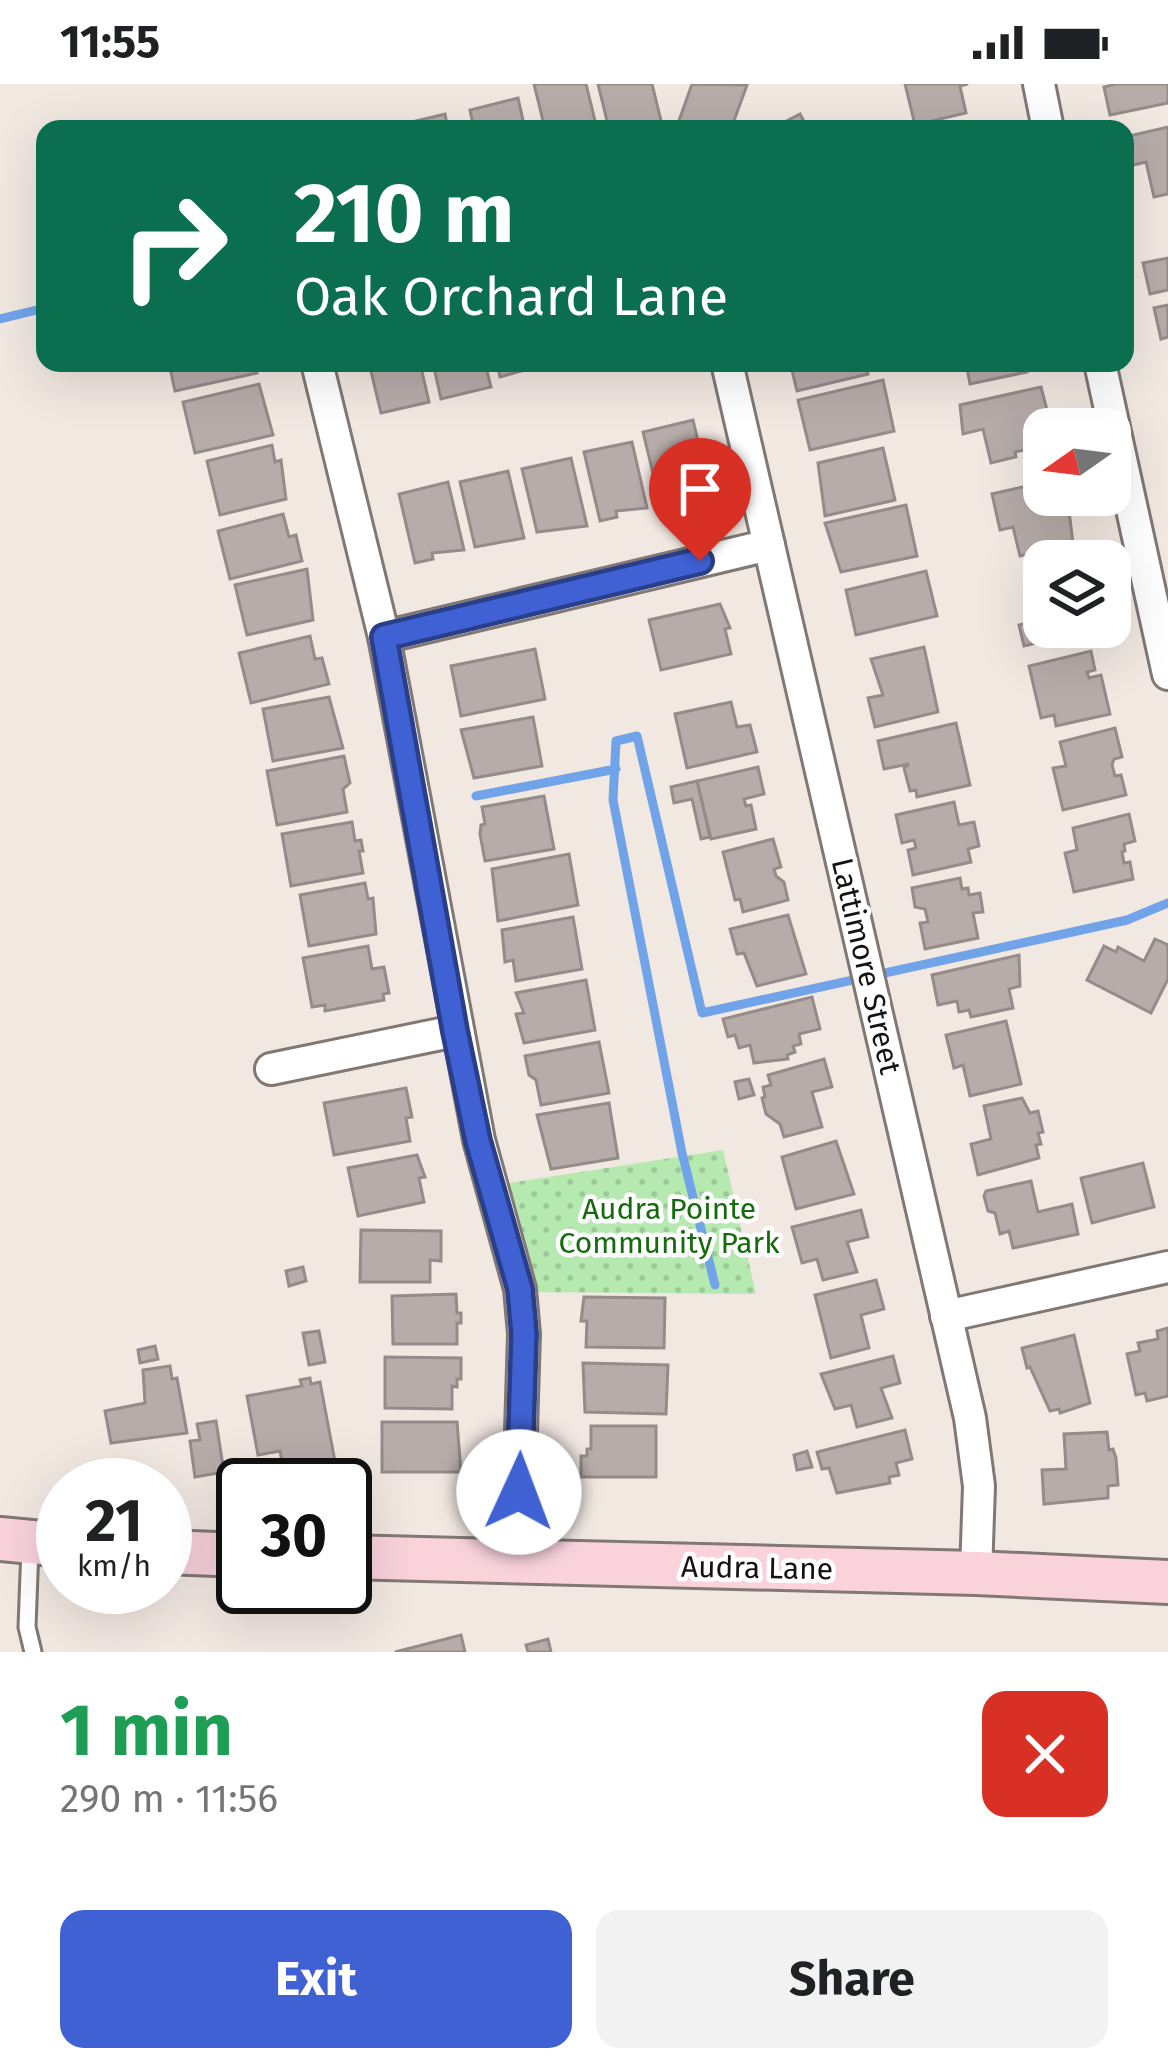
<!DOCTYPE html>
<meta charset="utf-8">
<style>
body{margin:0;font-family:"Fira Sans",sans-serif;background:#f2f2f2;color:#202124;height:100vh;display:flex;flex-direction:column;font-size:45px;white-space:nowrap}
*{box-sizing:border-box;margin:0}
p{font-size:39px;color:#757577}
.icon{flex:none;width:66px;height:66px;fill:none;stroke:currentColor;stroke-width:2;stroke-linecap:round;stroke-linejoin:round}
.map{position:relative;height:1568px;overflow:hidden}
.side{display:flex;flex-direction:column;background:#fff;flex:1}
.side>*{flex:none}
.banner{position:absolute;left:36px;top:36px;width:1098px;height:252px;border-radius:24px;box-shadow:0 12px 48px #0002;background:#0b6e4f;color:#fff;overflow:hidden}
.needle{width:78px;rotate:256deg}
.tools{position:absolute;left:1023px;top:324px;display:grid;gap:24px}
.tools a{display:grid;place-items:center;width:108px;height:108px;border-radius:24px;background:#fff;box-shadow:0 12px 48px #0002;font-size:60px}
.speed{position:absolute;left:36px;top:1374px;display:flex;gap:24px;font-size:60px;font-weight:700;text-align:center}
.speed>*{display:grid;place-content:center;width:156px;height:156px;border-radius:50%;background:#fff;box-shadow:0 12px 48px #0002;line-height:1}
.speed small{font-size:30px;font-weight:400}
.speed .limit{border:6px solid #111;border-radius:18px;background:#fff;color:#111}
.pin{position:absolute;display:grid;place-items:center;width:102px;height:102px;color:#fff;margin:-123px -51px;border-radius:50% 50% 50% 0;rotate:-45deg;box-shadow:0 0 12px #0007}
.pin .icon{rotate:45deg}
.me{position:absolute;width:132px;margin:-66px;rotate:2deg;stroke-linejoin:round;filter:drop-shadow(0 0 9px #0008)}
.turn{display:flex;align-items:center;gap:42px;height:252px;padding:0 60px;font-size:54px}
.turn .icon{width:156px;height:156px;stroke-width:2.5}
.turn b{display:block;font-size:84px;line-height:102px}
.round{display:grid;place-items:center;flex:none;width:126px;height:126px;border-radius:24px;background:#f2f2f2}
.head{display:flex;align-items:center;justify-content:space-between;height:204px;padding:0 60px}
h1{font-size:72px;font-weight:700;line-height:90px;color:#1e9e55}
.cta{display:flex;gap:24px;margin-top:auto;padding:24px 60px}
.cta a{flex:1;height:138px;border-radius:24px;background:#4061d3;color:#fff;font-size:48px;font-weight:700;line-height:138px;text-align:center}
.cta a+a{background:#f2f2f2;color:#202124}
.status{display:flex;justify-content:space-between;align-items:center;height:84px;padding:0 60px;background:#fff;direction:ltr}
.status svg{height:33px;fill:currentColor}
.map>svg:first-child{display:block}
.park{fill:url(#park-dots)}
.lines{fill:none;stroke-linecap:round;stroke-linejoin:round}
.stream{stroke:#71a3e9;stroke-width:9}
.building{fill:#b7aca9;stroke:#958b88;stroke-width:3}
.lane-casing{stroke:#817873;stroke-width:21}
.street-casing{stroke:#817873;stroke-width:36}
.secondary-casing{stroke:#817873;stroke-width:48}
.lane{stroke:#fff;stroke-width:15}
.street{stroke:#fff;stroke-width:30}
.secondary{stroke:#f9d2dc;stroke-width:42}
.route-casing{stroke:#2a3f89;stroke-width:30}
.route{stroke:#4061d3;stroke-width:21}
.labels{text-anchor:middle;dominant-baseline:central;stroke-width:9;stroke-linejoin:round;paint-order:stroke}
.street-label{font-size:30px;fill:#161211;stroke:#fff}
.park-label{font-size:30px;fill:#146a0c;stroke:#fff}
</style>
<div class="status"><b>11:55</b><svg viewBox="0 0 49 12"><path d="M0 12V9h3v3zM5 12V6h3v6zM10 12V3h3v9zM15 12V0h3v12zM26 1h20v11H26zM47 4h2v5h-2z"/></svg></div>
<div class="map">
<svg width="1168" height="1568" viewBox="0 0 1168 1568">
<defs>
<pattern id="park-dots" width="8" height="8" patternUnits="userSpaceOnUse" patternTransform="scale(3)"><rect width="8" height="8" fill="#b6e9b0"/><path d="M2 2h.1M6 6h.1" fill="none" stroke="#9cc796" stroke-width="1.8" stroke-linecap="round"/></pattern>
</defs>
<rect width="100%" height="100%" fill="#f2e8e2"/>
<polygon class="park" points="723,1066 756,1210 521,1208 491,1102"/>
<g class="lines">
<g class="stream">
<polyline points="0,235 45,224"/>
<polyline points="476,712 616,685"/>
<polyline points="715,1201 682,1069 613,716 616,657 637,652 702,929 1127,836 1168,819"/>
</g>
</g>
<g class="building">
<polygon points="534,0 586,0 597,45 545,45"/>
<polygon points="598,0 652,0 663,45 609,45"/>
<polygon points="692,0 747,1 731,45 676,45"/>
<polygon points="905,0 968,0 960,2 966,29 915,41"/>
<polygon points="1116,0 1168,0 1168,19 1110,31 1104,3"/>
<polygon points="518,14 525,45 474,45 470,26"/>
<polygon points="445,30 448,45 395,45 395,42"/>
<polygon points="800,30 808,45 771,45 773,44"/>
<polygon points="1168,43 1168,110 1154,113 1146,78 1125,83 1125,53"/>
<polygon points="1168,174 1168,206 1150,210 1143,179"/>
<polygon points="1168,221 1168,253 1161,255 1154,224"/>
<polygon points="169,279 255,279 257,289 175,307"/>
<polygon points="369,279 420,279 429,318 381,329"/>
<polygon points="433,279 485,279 491,303 441,315"/>
<polygon points="550,279 500,293 497,279"/>
<polygon points="796,279 866,279 868,290 797,307 791,282"/>
<polygon points="966,279 1025,279 1027,288 970,300"/>
<polygon points="883,296 894,347 810,366 798,316"/>
<polygon points="259,300 273,351 195,369 183,318"/>
<polygon points="1041,303 1048,330 1042,331 1044,352 1027,356 1029,365 1015,368 1016,373 991,379 983,345 963,350 960,321"/>
<polygon points="693,336 710,409 689,414 688,410 680,412 680,409 659,414 643,348"/>
<polygon points="632,358 647,424 616,427 617,433 600,437 584,368"/>
<polygon points="272,361 275,378 281,376 286,415 220,431 207,377"/>
<polygon points="883,364 895,416 825,432 818,379"/>
<polygon points="571,374 587,442 537,448 522,385"/>
<polygon points="508,387 524,454 475,463 460,398"/>
<polygon points="448,398 464,466 432,469 433,475 415,479 399,410"/>
<polygon points="1044,398 1044,411 1059,411 1051,414 1053,423 1063,421 1065,428 1069,427 1073,459 1020,472 1013,443 1000,446 992,410"/>
<polygon points="906,421 917,472 841,488 825,439"/>
<polygon points="283,430 289,453 296,451 302,477 230,495 218,447"/>
<polygon points="307,485 313,536 247,551 235,501"/>
<polygon points="926,487 937,532 856,551 846,506"/>
<polygon points="1044,489 1044,543 1091,546 1024,562 1019,541 1033,537 1025,502 1032,500 1030,493"/>
<polygon points="720,520 730,544 725,545 731,570 661,586 649,536"/>
<polygon points="310,552 315,575 322,574 329,600 251,619 239,569"/>
<polygon points="924,563 938,628 875,643 868,614 883,611 871,575"/>
<polygon points="535,565 545,615 461,632 451,582"/>
<polygon points="1091,567 1095,586 1087,588 1089,594 1101,591 1110,630 1056,642 1054,631 1041,634 1029,582"/>
<polygon points="329,613 343,664 273,677 263,625"/>
<polygon points="731,618 737,643 750,641 757,668 687,684 675,630"/>
<polygon points="533,633 542,682 474,694 461,646"/>
<polygon points="956,639 970,701 917,713 916,706 910,707 904,684 909,680 884,685 878,657"/>
<polygon points="1115,644 1122,673 1114,675 1112,681 1115,692 1121,691 1126,711 1063,726 1053,684 1066,682 1060,658"/>
<polygon points="344,672 350,699 343,705 347,728 277,741 267,687"/>
<polygon points="758,683 764,710 744,715 746,722 751,721 756,745 711,755 697,697"/>
<polygon points="697,697 710,753 701,755 692,715 674,719 671,703"/>
<polygon points="544,712 554,765 485,777 480,750 481,741 485,740 482,723"/>
<polygon points="954,718 959,741 974,738 979,762 968,765 971,778 913,791 908,766 916,764 914,756 902,759 896,731"/>
<polygon points="1129,730 1135,757 1124,760 1125,767 1122,768 1124,779 1130,778 1133,795 1074,808 1065,769 1077,766 1073,744"/>
<polygon points="352,738 355,757 361,756 363,767 359,767 363,789 291,802 282,750"/>
<polygon points="773,755 781,783 774,785 776,792 784,798 788,816 743,828 740,815 735,816 723,768"/>
<polygon points="569,770 578,821 498,837 492,785"/>
<polygon points="960,794 962,805 968,804 969,811 980,809 983,828 973,829 978,854 925,865 920,839 928,838 925,825 915,823 912,804"/>
<polygon points="365,799 368,815 373,814 376,850 309,862 300,811"/>
<polygon points="788,831 806,890 757,902 744,869 737,870 730,845"/>
<polygon points="573,833 582,885 516,897 513,876 505,878 502,846"/>
<polygon points="1155,855 1168,861 1168,895 1151,929 1087,896 1104,862 1116,868 1118,863 1144,877"/>
<polygon points="368,862 372,885 384,883 389,909 383,910 384,916 325,927 325,921 312,923 303,874"/>
<polygon points="1019,871 1020,902 1009,905 1013,924 971,933 969,926 959,928 957,917 938,921 932,891"/>
<polygon points="586,896 595,946 524,959 516,930 524,929 516,909"/>
<polygon points="812,913 820,945 799,950 801,960 793,962 795,968 787,971 788,975 754,979 750,961 739,964 735,951 728,953 723,935"/>
<polygon points="1006,937 1021,1000 970,1012 963,981 954,984 946,951"/>
<polygon points="599,958 609,1009 541,1021 536,996 529,991 525,972"/>
<polygon points="824,975 832,1003 812,1008 822,1043 784,1053 780,1040 766,1030 762,1014 765,1013 763,1003 771,1001 768,991"/>
<polygon points="749,995 754,1011 739,1015 735,998"/>
<polygon points="406,1004 412,1033 406,1034 410,1057 334,1071 324,1019"/>
<polygon points="1022,1014 1030,1029 1038,1027 1043,1048 1038,1049 1041,1060 1036,1061 1039,1074 978,1091 971,1060 991,1055 984,1022"/>
<polygon points="609,1019 618,1074 551,1085 537,1031"/>
<polygon points="836,1057 854,1110 796,1125 782,1073"/>
<polygon points="417,1071 425,1093 419,1094 424,1118 358,1132 348,1084"/>
<polygon points="1143,1079 1154,1123 1092,1139 1081,1094"/>
<polygon points="1031,1097 1038,1128 1072,1120 1078,1150 1013,1164 1009,1147 1000,1150 995,1129 988,1127 984,1112 986,1107"/>
<polygon points="861,1126 868,1153 847,1158 857,1188 823,1196 817,1175 802,1179 792,1143"/>
<polygon points="361,1146 441,1147 441,1177 430,1176 430,1198 360,1198"/>
<polygon points="303,1183 306,1197 289,1202 286,1187"/>
<polygon points="876,1196 884,1225 861,1231 869,1264 831,1274 815,1211"/>
<polygon points="456,1210 457,1229 461,1229 461,1239 457,1239 457,1260 393,1260 392,1212"/>
<polygon points="584,1213 665,1214 664,1264 586,1263 587,1237 581,1237"/>
<polygon points="1168,1244 1168,1312 1147,1317 1145,1309 1136,1311 1127,1270 1140,1267 1138,1259 1158,1255 1157,1247"/>
<polygon points="319,1247 325,1278 309,1281 303,1249"/>
<polygon points="1074,1251 1090,1319 1060,1329 1059,1325 1050,1327 1030,1283 1027,1284 1022,1264"/>
<polygon points="155,1262 158,1275 140,1279 138,1266"/>
<polygon points="893,1272 900,1299 881,1304 892,1334 857,1343 851,1321 835,1325 821,1290"/>
<polygon points="385,1273 461,1274 461,1295 457,1295 457,1303 452,1302 452,1325 385,1324"/>
<polygon points="583,1279 668,1281 666,1330 585,1328"/>
<polygon points="170,1282 172,1295 177,1294 187,1349 111,1359 105,1327 145,1319 143,1286"/>
<polygon points="310,1294 311,1300 320,1298 339,1399 313,1401 312,1392 286,1401 280,1367 258,1371 247,1312 302,1302 300,1296"/>
<polygon points="216,1337 224,1388 195,1393 190,1357 200,1356 197,1340"/>
<polygon points="382,1338 457,1338 461,1388 382,1388"/>
<polygon points="591,1342 656,1342 656,1393 581,1393 581,1372 587,1372 587,1365 591,1365"/>
<polygon points="905,1346 912,1375 896,1379 899,1391 889,1393 890,1399 837,1409 829,1384 822,1385 817,1368"/>
<polygon points="1107,1348 1109,1366 1113,1365 1116,1374 1118,1401 1108,1402 1108,1414 1044,1420 1042,1386 1066,1385 1064,1350"/>
<polygon points="807,1367 812,1383 797,1386 794,1371"/>
<polygon points="461,1551 465,1568 395,1568"/>
<polygon points="548,1555 551,1568 528,1568 526,1561"/>
</g>
<g class="lines">
<defs>
<polyline id="lane" points="30,1464 27,1543 33,1568"/>
<g id="street">
<polyline points="1039,0 1048,45"/>
<polyline points="317,279 384,553 479,1056 520,1205 524,1250 517,1477"/>
<polyline points="727,279 970,1334 979,1402 976,1489"/>
<polyline points="1100,279 1168,590"/>
<polyline points="384,553 769,461"/>
<polyline points="271,985 455,947"/>
<polyline points="946,1232 1168,1183"/>
</g>
<g id="secondary">
<polyline points="0,1455 63,1461"/>
<polyline points="165,1468 243,1471"/>
<polyline points="345,1473 976,1489 1168,1498"/>
</g>
</defs>
<use href="#lane" class="lane-casing"/>
<use href="#street" class="street-casing"/>
<use href="#secondary" class="secondary-casing"/>
<use href="#lane" class="lane"/>
<use href="#street" class="street"/>
<use href="#secondary" class="secondary"/>
</g>
<g class="lines">
<defs>
<polyline id="route" points="519,1408 524,1250 520,1205 478,1057 455,947 384,553 700,477"/>
</defs>
<use href="#route" class="route-casing"/>
<use href="#route" class="route"/>
</g>
<g class="labels">
<g class="street-label">
<text transform="translate(866 882) rotate(77)">Lattimore Street</text>
<text transform="translate(757 1484) rotate(1)">Audra Lane</text>
</g>
<g class="park-label">
<text x="669" y="1125">Audra Pointe<tspan x="669" dy="34">Community Park</tspan></text>
</g>
</g>
</svg>
<div class="tools">
<a><svg class="needle" viewBox="-14 -14 28 28"><path d="M0-13l5 13h-10z" fill="#e53935"/><path d="M0 13l5-13h-10z" fill="#757577"/></svg></a>
<a><svg class="icon" aria-label="layers" viewBox="0 0 24 24"><path d="M12 4l9 5-9 5-9-5zM3 14l9 5 9-5"/></svg></a>
</div>
<div class="speed"><div>21<small>km/h</small></div><div class="limit">30</div></div>
<div class="pin" style="left:700px;top:477px;background:#d93025"><svg class="icon" aria-label="arrive" viewBox="0 0 24 24"><path d="M6 21V4h12l-3 4 3 4H6"/></svg></div>
<svg class="me" style="left:519px;top:1408px" viewBox="-20 -20 40 40"><circle r="19" fill="#fff"/><path d="M0-13L10 11 0 6-10 11z" fill="#4061d3"/></svg>
<div class="banner">
<div class="turn"><svg class="icon" aria-label="right" viewBox="0 0 24 24"><path d="M7 20v-9h11M14 6l5 5-5 5"/></svg><div><b>210 m</b>Oak Orchard Lane</div></div>
</div>
</div>
<section class="side">
<div class="head"><div><h1>1 min</h1><p>290 m · 11:56</p></div><a class="round" style="background:#d93025;color:#fff"><svg class="icon" aria-label="close" viewBox="0 0 24 24"><path d="M6 6l12 12M18 6L6 18"/></svg></a></div>
<div class="cta"><a>Exit</a><a>Share</a></div>
</section>
